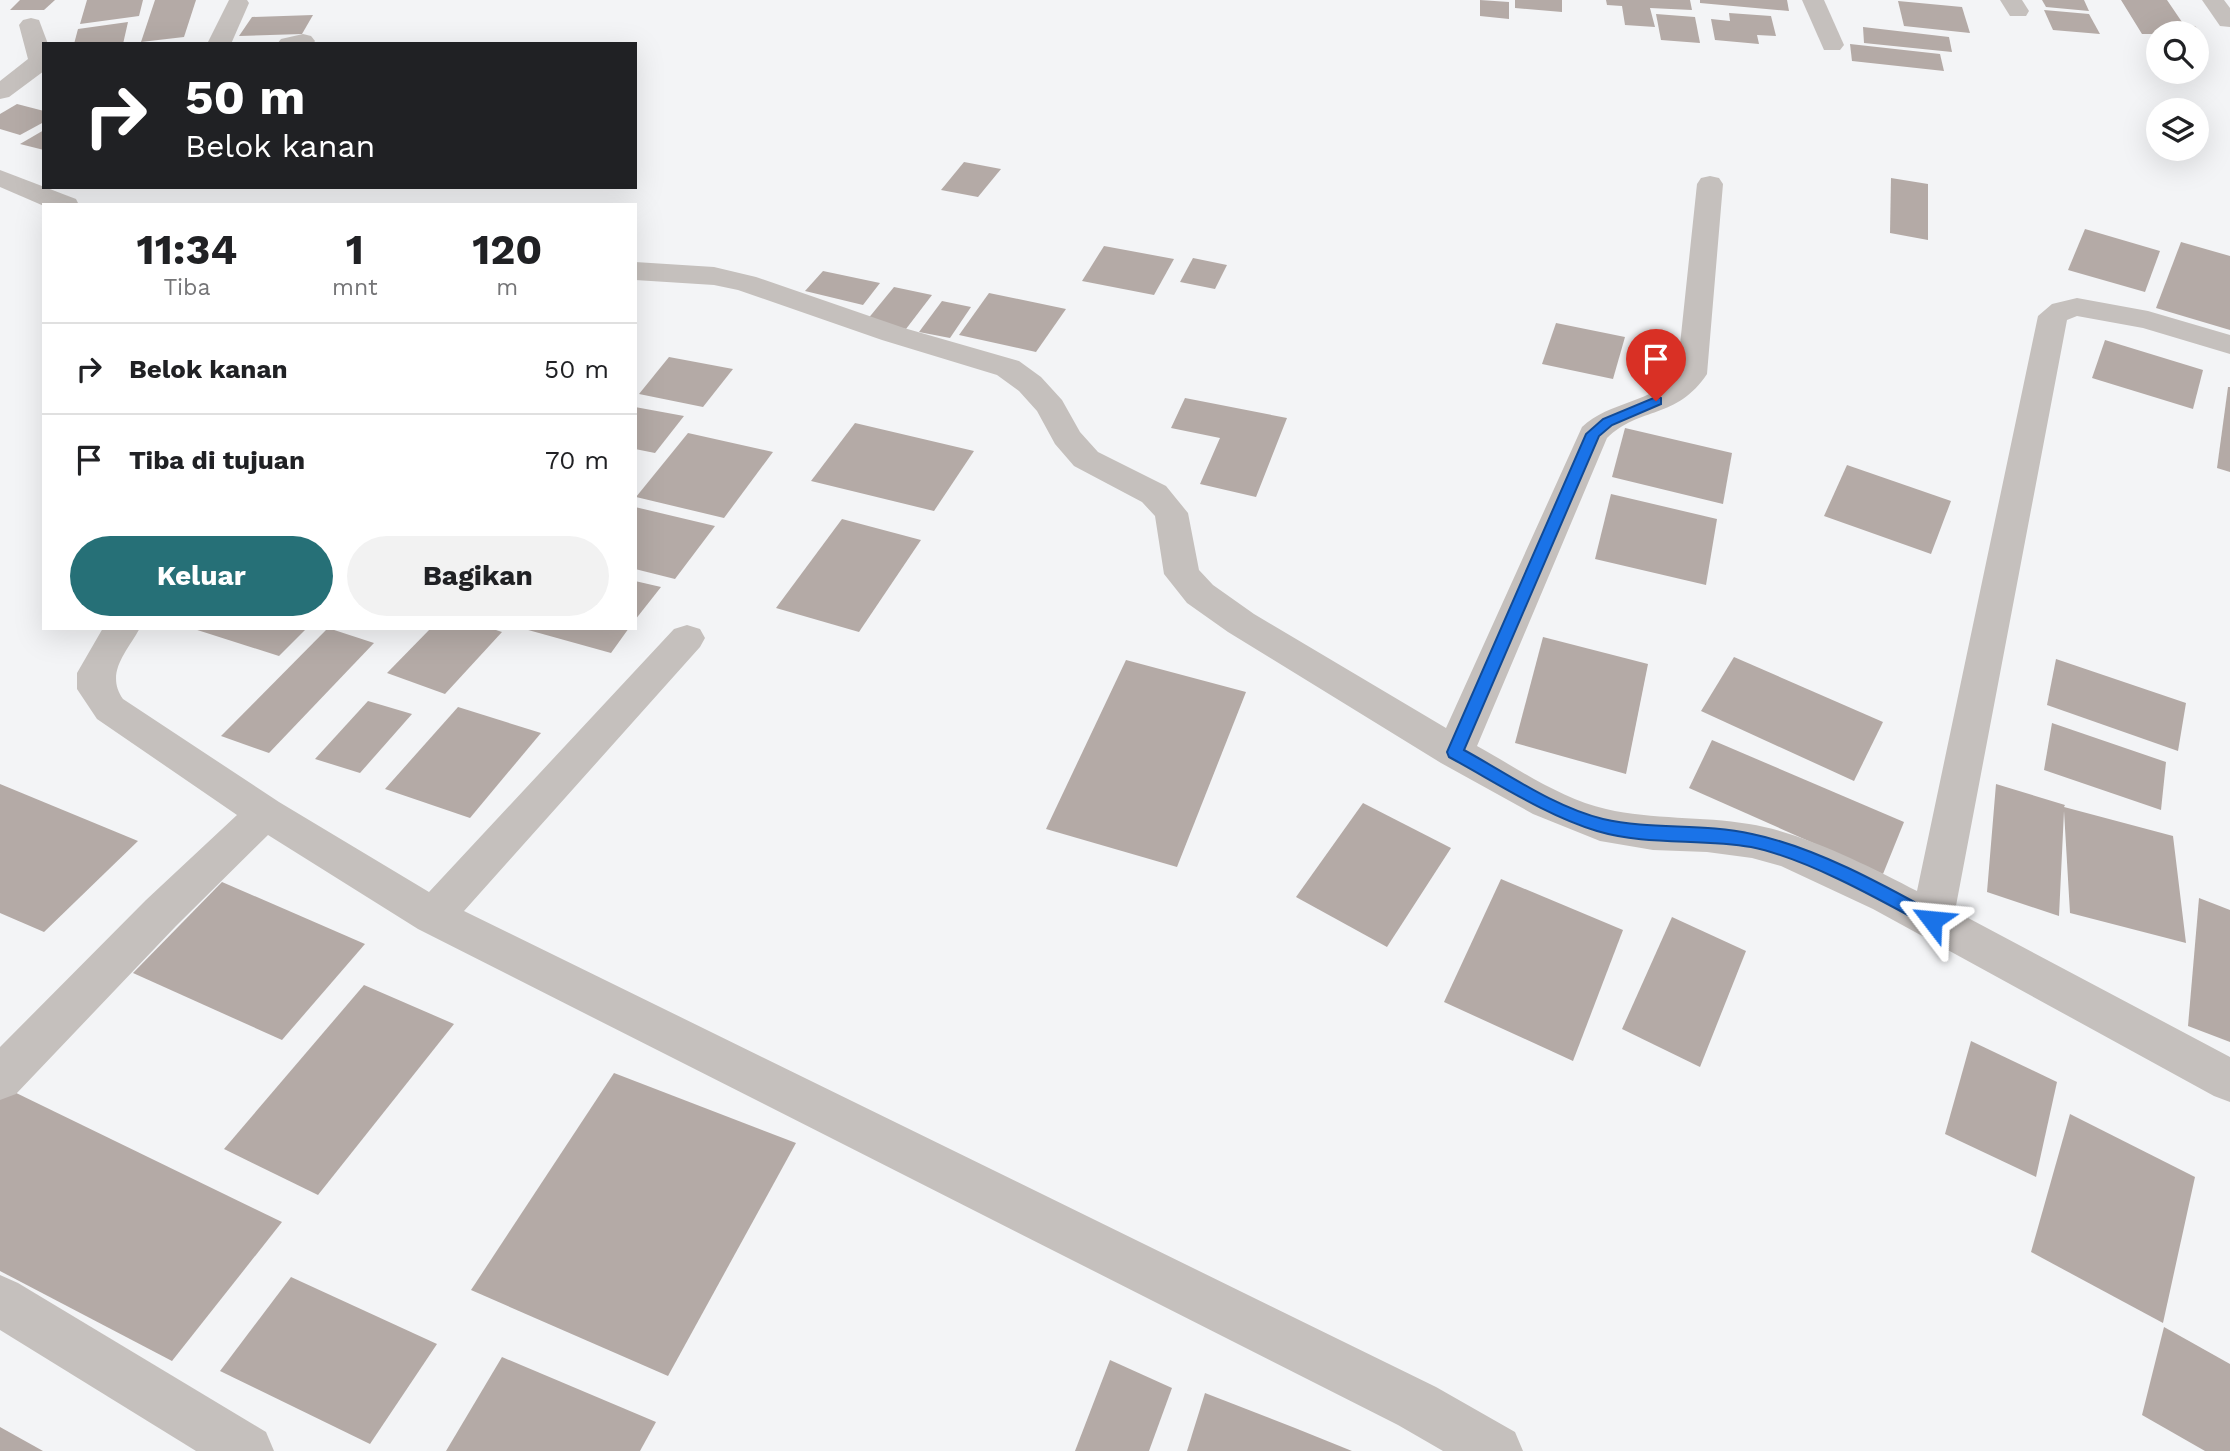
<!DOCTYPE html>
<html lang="id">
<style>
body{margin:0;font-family:"Work Sans",sans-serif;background:#f2f2f2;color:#202124;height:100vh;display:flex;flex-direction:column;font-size:26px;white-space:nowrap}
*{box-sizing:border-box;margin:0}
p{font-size:23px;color:#757577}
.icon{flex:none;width:38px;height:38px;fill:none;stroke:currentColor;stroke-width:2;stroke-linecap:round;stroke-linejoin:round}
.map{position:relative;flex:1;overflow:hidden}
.panel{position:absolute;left:42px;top:203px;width:595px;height:427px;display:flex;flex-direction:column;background:#fff;border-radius:0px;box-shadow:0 7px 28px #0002}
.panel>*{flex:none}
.top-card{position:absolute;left:42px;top:42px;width:595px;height:147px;border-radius:0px;box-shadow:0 7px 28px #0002;background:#202124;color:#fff;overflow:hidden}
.buttons{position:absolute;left:2146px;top:21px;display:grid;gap:14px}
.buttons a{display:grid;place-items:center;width:63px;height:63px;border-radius:50%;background:#fff;box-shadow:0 7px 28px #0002;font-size:35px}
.pin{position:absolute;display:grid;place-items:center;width:60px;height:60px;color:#fff;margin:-72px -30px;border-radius:50% 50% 50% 0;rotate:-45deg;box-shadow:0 0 7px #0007}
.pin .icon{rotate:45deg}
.me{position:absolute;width:77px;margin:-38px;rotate:299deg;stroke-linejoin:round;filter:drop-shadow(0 0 5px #0008)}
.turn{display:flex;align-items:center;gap:24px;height:147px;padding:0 28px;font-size:32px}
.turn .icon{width:91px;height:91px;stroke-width:2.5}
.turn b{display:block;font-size:49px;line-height:60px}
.eta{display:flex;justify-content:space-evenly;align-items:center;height:119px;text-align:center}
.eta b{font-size:42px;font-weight:700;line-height:49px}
.primary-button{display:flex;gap:14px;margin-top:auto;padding:14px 28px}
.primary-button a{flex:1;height:80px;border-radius:42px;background:#267077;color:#fff;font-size:28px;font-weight:700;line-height:80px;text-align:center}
.primary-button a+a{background:#f2f2f2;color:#202124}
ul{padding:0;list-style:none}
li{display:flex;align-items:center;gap:21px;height:91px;padding:0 28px;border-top:2px solid #e0e0e0}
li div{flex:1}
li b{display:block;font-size:26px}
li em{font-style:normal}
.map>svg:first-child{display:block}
.building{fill:#b4aaa6}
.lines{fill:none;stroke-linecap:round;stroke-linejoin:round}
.street{fill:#c5c0bd;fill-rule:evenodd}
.route{fill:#1a73e8;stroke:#114b97;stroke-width:2}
</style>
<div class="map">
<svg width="2230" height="1451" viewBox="0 0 2230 1451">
<rect width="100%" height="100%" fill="#f3f4f6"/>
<g class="building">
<polygon points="20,0 55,0 44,10 10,10"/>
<polygon points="87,0 143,0 139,16 80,24"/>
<polygon points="155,0 196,0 184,37 141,42"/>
<polygon points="1480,0 1509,2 1509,19 1480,16"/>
<polygon points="1515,0 1562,0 1562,12 1515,8"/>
<polygon points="1606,0 1690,0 1692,10 1650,8 1655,27 1625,25 1622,6 1607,5"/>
<polygon points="1700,0 1787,0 1789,11 1700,3"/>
<polygon points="2042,0 2084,0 2089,11 2046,7"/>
<polygon points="2121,0 2167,0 2184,25 2195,26 2201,34 2142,34"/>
<polygon points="1898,1 1962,7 1970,33 1904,26"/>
<polygon points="2044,10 2089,14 2100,34 2053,30"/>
<polygon points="1729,13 1771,16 1776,36 1757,35 1759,44 1715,40 1711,19 1730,21"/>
<polygon points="1656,14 1695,17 1700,43 1661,40"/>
<polygon points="313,15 302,34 239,36 252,17"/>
<polygon points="128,22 123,44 74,44 78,29"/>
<polygon points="1863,27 1949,37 1952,52 1864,43"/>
<polygon points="1850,44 1940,54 1944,71 1852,61"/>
<polygon points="17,104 44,111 44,122 20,135 0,129 0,114"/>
<polygon points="44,130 44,150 20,144"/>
<polygon points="964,162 1001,169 978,197 941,190"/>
<polygon points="1891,178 1928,184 1928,240 1890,233"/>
<polygon points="2085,229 2160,251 2145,292 2068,270"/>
<polygon points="2181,242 2230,256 2230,330 2156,308"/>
<polygon points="1104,246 1174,259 1154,295 1082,281"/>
<polygon points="1193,258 1227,265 1215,289 1180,282"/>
<polygon points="823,271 880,283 863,305 805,291"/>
<polygon points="894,287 932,295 906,329 867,320"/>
<polygon points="989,293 1066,309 1036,352 959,335"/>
<polygon points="942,301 971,307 950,338 919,332"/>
<polygon points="1556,323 1625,337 1613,379 1542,364"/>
<polygon points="2105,340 2203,370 2193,409 2092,378"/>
<polygon points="669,357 733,369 703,407 639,394"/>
<polygon points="2228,387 2230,387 2230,472 2217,468"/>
<polygon points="1185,398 1287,418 1256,497 1200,484 1220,438 1171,428"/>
<polygon points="635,407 684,416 655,453 635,449"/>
<polygon points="855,423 974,451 934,511 811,481"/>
<polygon points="1625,428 1732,453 1723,504 1612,477"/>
<polygon points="688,433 773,452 724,518 636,497"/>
<polygon points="1847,465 1951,501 1931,554 1824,516"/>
<polygon points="1611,494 1717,519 1706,585 1595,559"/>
<polygon points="635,507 715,526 675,579 635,569"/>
<polygon points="842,519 921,540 859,632 776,608"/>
<polygon points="635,581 661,587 635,620"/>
<polygon points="191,628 307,628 279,656"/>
<polygon points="328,628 374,643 269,753 221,736"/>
<polygon points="431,628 490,628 502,632 445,694 387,673"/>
<polygon points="521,628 629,628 611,653"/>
<polygon points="1543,637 1648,664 1626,774 1515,743"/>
<polygon points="1734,657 1883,722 1854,781 1701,711"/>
<polygon points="2056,659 2186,703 2178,751 2047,705"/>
<polygon points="1126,660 1246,692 1177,867 1046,829"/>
<polygon points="368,701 412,714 360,773 315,759"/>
<polygon points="458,707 541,733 470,818 385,789"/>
<polygon points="2052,723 2166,762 2161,810 2044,770"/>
<polygon points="1712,740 1904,822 1883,874 1689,788"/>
<polygon points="0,784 138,841 44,932 0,913"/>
<polygon points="1996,784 2065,805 2064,807 2173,836 2186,943 2070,913 2064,811 2059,916 1987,892"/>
<polygon points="1363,803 1451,848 1387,947 1296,897"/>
<polygon points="1501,879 1623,930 1573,1061 1444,1002"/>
<polygon points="222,882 365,944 282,1040 133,973"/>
<polygon points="2199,898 2230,910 2230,1042 2188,1026"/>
<polygon points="1672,917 1746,951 1700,1067 1622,1029"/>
<polygon points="364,985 454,1024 318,1195 224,1149"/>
<polygon points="1971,1041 2057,1082 2036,1177 1945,1134"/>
<polygon points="614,1073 796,1143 668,1376 471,1290"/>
<polygon points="8,1089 282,1222 172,1361 0,1271 0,1098"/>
<polygon points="2070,1114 2195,1177 2163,1323 2031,1252"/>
<polygon points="291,1277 437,1344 370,1444 220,1371"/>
<polygon points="2164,1327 2230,1364 2230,1451 2205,1451 2142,1415"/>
<polygon points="502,1357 656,1422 640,1451 446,1451"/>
<polygon points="1110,1360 1172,1388 1149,1451 1075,1451"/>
<polygon points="1205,1393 1295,1428 1352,1451 1187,1451"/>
<polygon points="0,1427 43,1451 0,1451"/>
</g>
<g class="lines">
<g class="street">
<polygon points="229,0 247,0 249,3 231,44 207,44"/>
<polygon points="1802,0 1824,0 1844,45 1840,50 1824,50"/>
<polygon points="2000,0 2022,0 2029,11 2026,16 2010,16"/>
<polygon points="2202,0 2224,0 2230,8 2230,27 2220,26"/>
<polygon points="31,18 39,20 48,44 44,44 44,71 9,97 0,99 0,81 28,59 19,25 23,20"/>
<polygon points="303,34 311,36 315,41 313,44 277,44 281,39"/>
<polygon points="0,170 76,199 79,205 44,206 0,187"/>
<path d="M1710,176L1719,178L1723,184L1707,374C1676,420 1640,406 1607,438L1477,746C1517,768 1561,799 1606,809C1653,820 1702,816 1749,824C1802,832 1869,866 1917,891L2038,316L2052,304L2077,298L2148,311L2230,335V354L2143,328L2077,316L2067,320L1955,911L2230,1057V1102L2214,1096L1873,909L1781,866L1752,858L1707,852L1653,850L1600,841L1533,814L1441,763L1228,632L1187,603L1164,574L1155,516L1142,502L1074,466L1055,444L1037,411L1019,391L997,375L882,340L738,290L714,285L635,280V262L714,267L756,277L904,328L1019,361L1041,377L1062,400L1080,432L1098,452L1166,486L1188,513L1199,570L1213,585L1254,614L1446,728L1582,427C1609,401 1654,403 1677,373L1697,184L1701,178Z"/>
<path d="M687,625L700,629L705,638L700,647L464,911L1436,1387L1515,1432L1523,1451H1443L1398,1425L418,929L268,835L176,926L16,1094L0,1100V1047L146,900L237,815L97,719L77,689V673L103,628H140C126,653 105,673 123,699L279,802L429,892L674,629Z"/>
<polygon points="0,1275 18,1283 266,1432 274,1451 196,1451 0,1330"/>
</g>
</g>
<path class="route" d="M1656,397L1661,398V404L1612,425L1599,436L1464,750C1508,774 1554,807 1603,819C1652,830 1703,823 1752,834C1815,847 1882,884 1938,915L1941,920L1938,925L1932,928L1926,925C1877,898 1805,858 1751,847C1700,838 1647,846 1597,831C1545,815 1497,783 1449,757L1447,752L1586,434L1603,419Z"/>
</svg>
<div class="buttons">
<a><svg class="icon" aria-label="search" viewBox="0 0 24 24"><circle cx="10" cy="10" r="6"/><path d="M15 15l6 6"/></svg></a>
<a><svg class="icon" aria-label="layers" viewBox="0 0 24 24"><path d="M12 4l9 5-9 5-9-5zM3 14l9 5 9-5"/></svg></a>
</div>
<div class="pin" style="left:1656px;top:401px;background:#d93025"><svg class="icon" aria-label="arrive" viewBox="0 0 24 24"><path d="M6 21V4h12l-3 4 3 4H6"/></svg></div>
<svg class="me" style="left:1932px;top:920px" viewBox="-20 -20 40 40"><path d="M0-17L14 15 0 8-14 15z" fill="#1a73e8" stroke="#fff" stroke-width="4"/></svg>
<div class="top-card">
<div class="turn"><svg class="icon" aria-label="right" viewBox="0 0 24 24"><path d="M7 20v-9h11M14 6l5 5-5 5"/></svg><div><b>50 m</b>Belok kanan</div></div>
</div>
<section class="panel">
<div class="eta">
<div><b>11:34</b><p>Tiba</p></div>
<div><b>1</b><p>mnt</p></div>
<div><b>120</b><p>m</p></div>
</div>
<ul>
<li><svg class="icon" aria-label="right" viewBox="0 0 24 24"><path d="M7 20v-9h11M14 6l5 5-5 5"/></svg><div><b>Belok kanan</b></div><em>50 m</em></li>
<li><svg class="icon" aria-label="arrive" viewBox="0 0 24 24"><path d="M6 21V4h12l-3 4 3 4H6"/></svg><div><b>Tiba di tujuan</b></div><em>70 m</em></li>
</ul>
<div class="primary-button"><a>Keluar</a><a>Bagikan</a></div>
</section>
</div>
